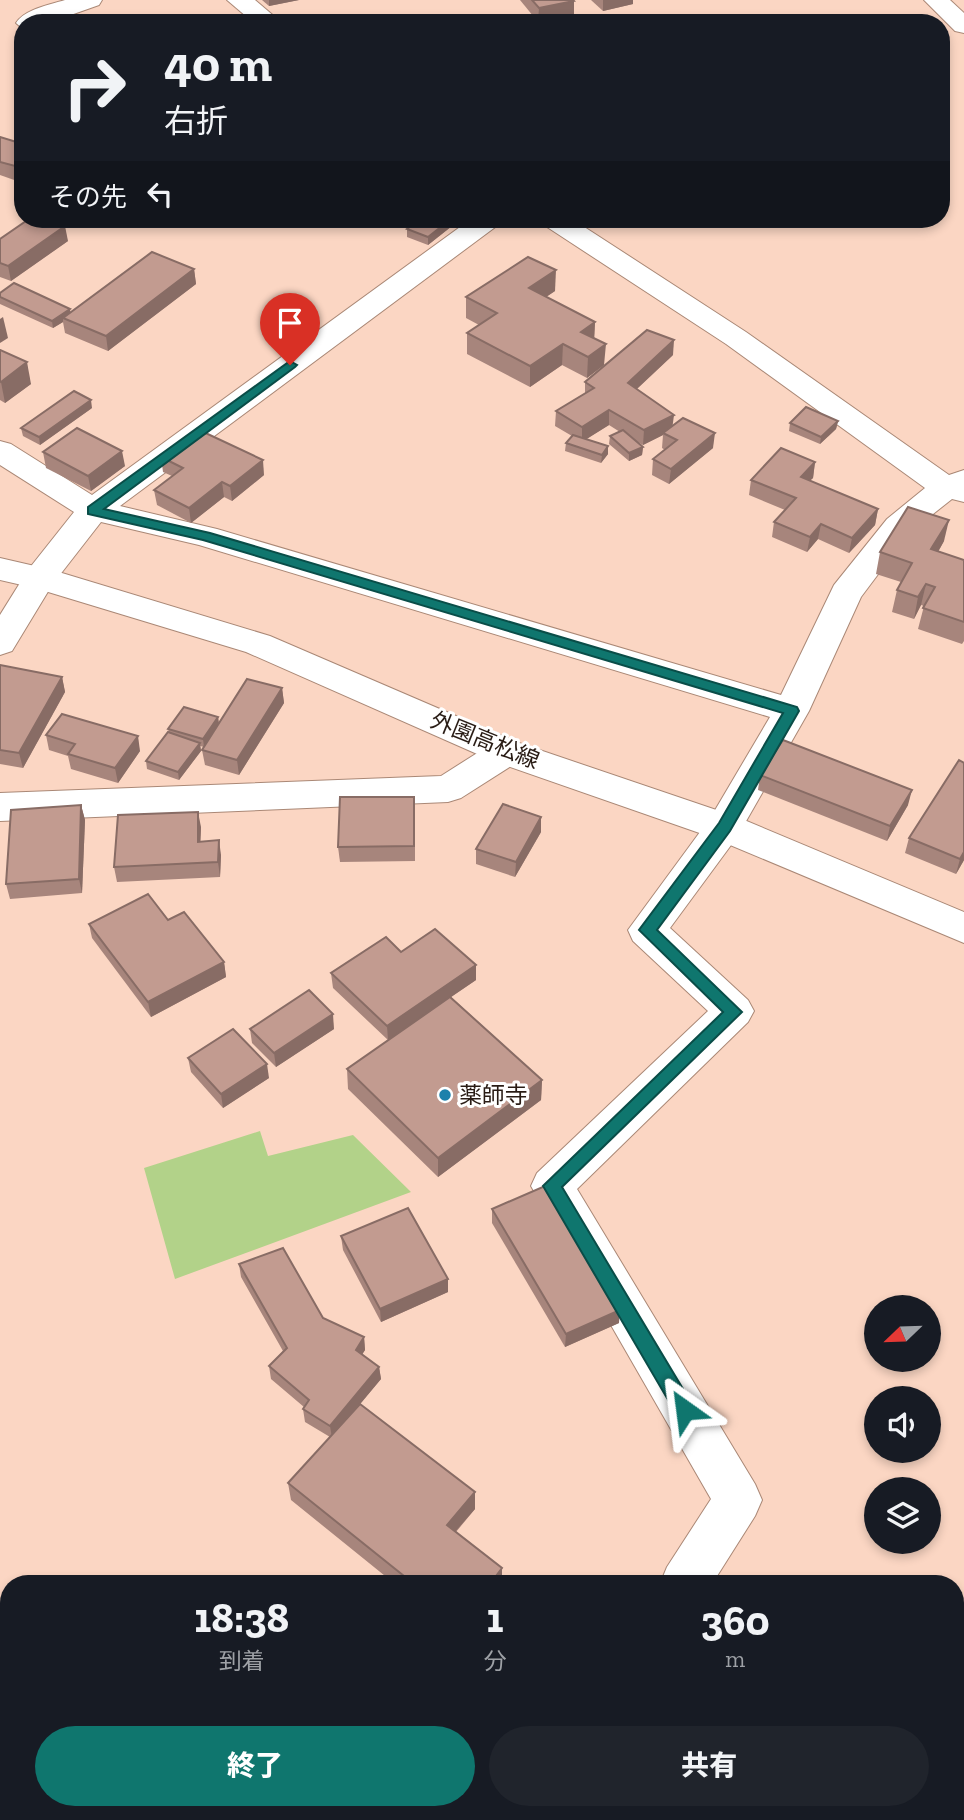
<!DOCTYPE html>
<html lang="ja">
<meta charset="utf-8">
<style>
body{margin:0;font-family:"Zilla Slab","Noto Sans JP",serif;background:#20242c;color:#f1f3f6;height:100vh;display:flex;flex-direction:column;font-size:26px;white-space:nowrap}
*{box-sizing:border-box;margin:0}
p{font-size:23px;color:#9ea1a6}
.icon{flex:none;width:38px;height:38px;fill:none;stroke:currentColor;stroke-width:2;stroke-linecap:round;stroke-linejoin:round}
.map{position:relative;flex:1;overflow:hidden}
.sheet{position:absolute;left:0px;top:1575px;width:964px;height:245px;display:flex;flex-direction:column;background:#171b24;border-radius:28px 28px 0 0;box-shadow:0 4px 10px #0003}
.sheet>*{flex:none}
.guide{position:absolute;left:14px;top:14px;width:936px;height:214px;border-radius:28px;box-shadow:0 4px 10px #0003;background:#171b24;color:#f1f3f6;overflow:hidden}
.needle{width:46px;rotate:247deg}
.tools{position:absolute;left:864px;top:1295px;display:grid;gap:14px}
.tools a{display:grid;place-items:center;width:77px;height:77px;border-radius:50%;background:#171b24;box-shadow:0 4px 10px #0003;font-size:35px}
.pin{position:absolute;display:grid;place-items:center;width:60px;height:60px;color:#fff;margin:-72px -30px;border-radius:50% 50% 50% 0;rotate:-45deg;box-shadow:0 0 7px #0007}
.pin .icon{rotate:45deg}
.me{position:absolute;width:77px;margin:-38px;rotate:329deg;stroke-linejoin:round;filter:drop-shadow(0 0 5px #0008)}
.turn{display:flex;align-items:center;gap:24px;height:147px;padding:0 35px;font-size:32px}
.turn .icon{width:91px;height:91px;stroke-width:2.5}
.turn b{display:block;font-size:49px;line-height:60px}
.then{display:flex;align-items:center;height:66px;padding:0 35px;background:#0003;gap:14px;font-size:26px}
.eta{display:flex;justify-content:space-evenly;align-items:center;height:119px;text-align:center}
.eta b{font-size:42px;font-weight:800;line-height:49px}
.primary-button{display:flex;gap:14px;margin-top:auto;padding:14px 35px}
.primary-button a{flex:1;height:80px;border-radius:42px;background:#0f766e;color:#fff;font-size:28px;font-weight:800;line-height:80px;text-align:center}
.primary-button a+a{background:#20242c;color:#f1f3f6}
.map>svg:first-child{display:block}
.green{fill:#b2d289}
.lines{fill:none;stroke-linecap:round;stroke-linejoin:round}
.minor-casing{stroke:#aa8876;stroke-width:2}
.secondary-casing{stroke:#aa8876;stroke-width:2}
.minor{fill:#fff;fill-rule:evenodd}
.secondary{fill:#fff;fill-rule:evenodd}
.wall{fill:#a7857c}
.shaded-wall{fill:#886c65}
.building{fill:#c29b90;stroke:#886c65;stroke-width:2}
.route{fill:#0f766e;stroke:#0a4d48;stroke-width:2}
.poi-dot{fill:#1c81ab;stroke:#fff;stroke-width:2.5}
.labels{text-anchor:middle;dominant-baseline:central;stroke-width:6;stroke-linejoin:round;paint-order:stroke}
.street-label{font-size:23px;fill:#291c15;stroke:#fff}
.poi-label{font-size:23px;fill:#291c15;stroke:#fff;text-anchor:start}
</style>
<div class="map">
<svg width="964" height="1820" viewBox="0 0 964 1820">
<rect width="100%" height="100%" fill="#fbd6c3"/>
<polygon class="green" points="260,1131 268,1156 353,1135 411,1192 175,1279 144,1168"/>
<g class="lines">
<defs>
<g id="minor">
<polygon points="227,0 255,0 282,23 254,23"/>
<polygon points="924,0 950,0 964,13 964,33 955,31"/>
<polygon points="471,219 502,219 498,225 120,506 217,529 781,695 834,585 887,519 925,488 726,344 544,225 540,219 572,219 746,332 949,475 964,470 964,502 952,499 909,533 861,597 809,711 737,837 670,928 748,1000 754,1011 748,1022 577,1189 755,1484 762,1500 755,1516 712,1584 660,1584 667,1567 711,1499 531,1186 537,1173 708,1011 633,941 628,930 711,817 770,717 199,545 101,522 52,585 12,651 0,655 0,615 28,570 74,512 0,465 0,441 11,444 92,495"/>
<polygon points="506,739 519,743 524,752 519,761 461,798 448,802 0,821 0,793 441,776 493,743"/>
<polygon points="529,1811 581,1811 578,1820 526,1820"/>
</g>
<g id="secondary">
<path d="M65,0H102L99,5L48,23H23V29L16,23C25,9 49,5 65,0Z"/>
<polygon points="0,558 52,570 270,636 519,743 737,817 964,912 964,943 711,837 493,761 246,652 35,588 0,580"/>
</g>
</defs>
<use href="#minor" class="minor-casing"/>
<use href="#secondary" class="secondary-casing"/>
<use href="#minor" class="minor"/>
<use href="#secondary" class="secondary"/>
</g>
<g class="wall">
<polygon points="262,0 299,0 269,6"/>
<polygon points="520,0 573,0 574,16 538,22"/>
<polygon points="591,0 633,0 633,4 603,11"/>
<polygon points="0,137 23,144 17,181 0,175"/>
<polygon points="393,219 419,219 404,226"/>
<polygon points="457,222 428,245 407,237 407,229"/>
<polygon points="0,239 68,241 11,281 0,277"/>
<polygon points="194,269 196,284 108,351 65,333 63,322 53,328 0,304 0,293 70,312"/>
<polygon points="555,291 546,297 595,322 594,338 604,365 587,378 562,365 530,387 467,354 467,333 479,325 466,318 466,297"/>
<polygon points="0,350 31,384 5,403 0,400"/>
<polygon points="673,355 637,389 673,426 713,448 669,484 652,475 653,459 665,450 662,448 663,435 643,445 636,441 643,447 642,455 629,461 609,444 610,436 620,432 609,425 586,439 608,454 601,463 565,451 566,443 572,436 555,426 556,411 585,393 585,382"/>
<polygon points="92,408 40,445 23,436 21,428"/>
<polygon points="838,421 836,429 820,444 789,431 790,423"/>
<polygon points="43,452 125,466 91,491 46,468"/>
<polygon points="161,457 264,475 232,501 224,497 191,523 157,505 154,490 172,476 163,472"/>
<polygon points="815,462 813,478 809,481 878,509 875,525 849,553 818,539 807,552 772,537 774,522 785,510 749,495 751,480"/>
<polygon points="944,541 938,552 964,560 964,641 962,644 918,629 924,606 921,605 914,619 892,612 897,590 901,582 876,574 880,552"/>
<polygon points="0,665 62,677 65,692 23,768 0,764"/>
<polygon points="282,688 284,703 239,775 205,765 202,750 204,747 200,746 201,751 179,780 147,769 146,761 169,733 168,729 218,717 219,724"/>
<polygon points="46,735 140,751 118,783 71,769 68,756 49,750"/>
<polygon points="964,763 964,860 956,874 905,853 909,838"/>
<polygon points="760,775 908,805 887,841 758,790"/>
<polygon points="81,805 85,820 82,893 10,899 6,884"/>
<polygon points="415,812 415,861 340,862 338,847"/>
<polygon points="201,827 200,841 221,855 220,877 117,882 114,867"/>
<polygon points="541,832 515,877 476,864 476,849"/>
<polygon points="168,920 224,962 226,977 151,1017 92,938 89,924"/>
<polygon points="401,952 476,980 451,997 542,1080 541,1100 438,1177 348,1089 347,1069 388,1040 333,988 331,973"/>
<polygon points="250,1029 334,1029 276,1067 252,1043"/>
<polygon points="188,1058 269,1078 223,1108 191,1072"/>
<polygon points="492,1209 619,1323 565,1347 492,1223"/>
<polygon points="341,1236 448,1292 381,1322 343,1250"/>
<polygon points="239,1264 323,1318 364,1337 365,1350 362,1354 379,1367 381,1379 359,1405 475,1509 456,1532 502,1568 502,1584 395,1584 291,1500 288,1483 330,1437 305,1422 303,1409 304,1407 271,1379 269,1366 283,1351 241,1277"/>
<polygon points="276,1811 422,1811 428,1820 281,1820"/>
</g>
<g class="shaded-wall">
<polygon points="269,0 299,0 269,6"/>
<polygon points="603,0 633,0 633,4 603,11"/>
<polygon points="574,1 574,16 538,22 539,8"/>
<polygon points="23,160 23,177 17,181 15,166"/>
<polygon points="404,219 419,219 404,226"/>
<polygon points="451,219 457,219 457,222 428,245 428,237"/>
<polygon points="65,226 68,241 11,281 8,266"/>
<polygon points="194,269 196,284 108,351 106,336"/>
<polygon points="556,270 555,291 528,309 529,288"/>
<polygon points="70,309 71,316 63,318 63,322 53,328 52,321"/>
<polygon points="3,317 8,338 0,343 0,319"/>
<polygon points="595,322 594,343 581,332"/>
<polygon points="674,340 673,355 627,398 628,383"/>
<polygon points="563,344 562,365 530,387 530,366"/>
<polygon points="606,344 604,365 587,378 588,357"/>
<polygon points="27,362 31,384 5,403 1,382"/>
<polygon points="91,400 92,408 40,445 39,437"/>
<polygon points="609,410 609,425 582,442 582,427"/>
<polygon points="674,415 672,430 663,433 663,435 643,445 644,430"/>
<polygon points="838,421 836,429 820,444 821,437"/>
<polygon points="715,433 713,448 669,484 671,469"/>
<polygon points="608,446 608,454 601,463 602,455"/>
<polygon points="643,447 642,455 629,461 629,453"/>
<polygon points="122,451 125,466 91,491 88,476"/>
<polygon points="263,460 264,475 232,501 230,486"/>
<polygon points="815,462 813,478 798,492 801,477"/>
<polygon points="222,482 224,497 191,523 189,508"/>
<polygon points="878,509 875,525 849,553 852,538"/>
<polygon points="949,520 944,541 927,571 931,549"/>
<polygon points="821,524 818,539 807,552 810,537"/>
<polygon points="926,584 921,605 914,619 918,597"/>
<polygon points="62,677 65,692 23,768 19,753"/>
<polygon points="282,688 284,703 239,775 237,760"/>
<polygon points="218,717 219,725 204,747 203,739"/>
<polygon points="138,736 140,751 118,783 115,768"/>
<polygon points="200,743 201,751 179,780 178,772"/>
<polygon points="912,790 908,805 887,841 890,826"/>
<polygon points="81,805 85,820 82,893 79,879"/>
<polygon points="198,812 201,827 200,856 198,842"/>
<polygon points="541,817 541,832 515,877 516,862"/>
<polygon points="219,840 221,855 220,877 218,862"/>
<polygon points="964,852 964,860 956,874 960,859"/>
<polygon points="224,962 226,977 151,1017 148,1002"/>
<polygon points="476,965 476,980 388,1040 387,1026"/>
<polygon points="333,1014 334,1029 276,1067 274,1053"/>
<polygon points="267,1064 269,1078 223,1108 221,1094"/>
<polygon points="542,1080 541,1100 438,1177 438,1158"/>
<polygon points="448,1279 448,1292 381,1322 380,1309"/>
<polygon points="620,1310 619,1323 565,1347 566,1334"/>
<polygon points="364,1337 365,1350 357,1363 356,1350"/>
<polygon points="379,1367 381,1379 332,1438 330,1426"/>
<polygon points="475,1492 475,1509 447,1541 447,1525"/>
<polygon points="502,1568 502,1584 490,1584"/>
</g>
<g class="building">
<polygon points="532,0 573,0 574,1 539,8"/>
<polygon points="0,137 23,144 23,160 15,166 0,162"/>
<polygon points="29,219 47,219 65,226 8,266 0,263 0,239"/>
<polygon points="420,219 451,219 428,237 407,229"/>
<polygon points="152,252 194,269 106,336 63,318"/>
<polygon points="528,257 556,270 529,288 595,322 581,332 606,344 588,357 563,344 530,366 467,333 497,313 466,297"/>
<polygon points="14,283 70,309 52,321 0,297 0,293"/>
<polygon points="647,330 674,340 628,383 674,415 644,430 609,410 582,427 556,411 594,388 585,382"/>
<polygon points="0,350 27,362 1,382 0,381"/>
<polygon points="74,391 91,400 39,437 21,428"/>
<polygon points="806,407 838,421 821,437 790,423"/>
<polygon points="683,418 715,433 671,469 653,459 677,440 663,433"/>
<polygon points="77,428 122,451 88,476 43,452"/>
<polygon points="197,429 263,460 230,486 222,482 189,508 154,490 183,468 161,457"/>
<polygon points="623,430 643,447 629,453 610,436"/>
<polygon points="573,435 608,446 602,455 566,443"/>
<polygon points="781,448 815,462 801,477 878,509 852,538 821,524 810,537 774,522 796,498 751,480"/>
<polygon points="908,507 949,520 931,549 964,560 964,622 923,608 935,587 926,584 918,597 897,590 912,563 880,552"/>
<polygon points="0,665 62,677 19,753 0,750"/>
<polygon points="247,679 282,688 237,760 202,750"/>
<polygon points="184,707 218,717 203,739 168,729"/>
<polygon points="62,714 138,736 115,768 68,754 75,744 46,735"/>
<polygon points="168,732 200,743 178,772 146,761"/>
<polygon points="783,740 912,790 890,826 760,775"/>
<polygon points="959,760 964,763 964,852 960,859 909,838"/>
<polygon points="340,797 414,797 414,846 338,847"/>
<polygon points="503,804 541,817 516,862 476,849"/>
<polygon points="81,805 79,879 6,884 11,810"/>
<polygon points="198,812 198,842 219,840 218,862 114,867 118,815"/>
<polygon points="148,894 168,920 184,912 224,962 148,1002 89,924"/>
<polygon points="435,929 476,965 387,1026 331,973 386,937 401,952"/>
<polygon points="309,990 333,1014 274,1053 250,1029"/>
<polygon points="450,997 542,1080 438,1158 347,1069"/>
<polygon points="233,1029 267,1064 221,1094 188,1058"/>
<polygon points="545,1186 620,1310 566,1334 492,1209"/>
<polygon points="408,1208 448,1279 380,1309 341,1236"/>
<polygon points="283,1248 323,1318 364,1337 356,1350 379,1367 330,1426 303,1409 309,1400 269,1366 287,1348 239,1264"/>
<polygon points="360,1404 475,1492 447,1525 502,1568 490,1584 414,1584 288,1483"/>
<polygon points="281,1811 422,1811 428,1820 286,1820"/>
</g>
<polygon class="route" points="290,361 297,365 295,367 104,509 210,533 797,707 799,711 730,831 657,930 742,1012 562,1187 692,1404 694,1410 692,1417 685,1419 678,1417 543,1186 723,1012 639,930 719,823 783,713 203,540 88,514 88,507"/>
<circle class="poi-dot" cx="445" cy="1095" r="7"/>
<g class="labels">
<g class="street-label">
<text transform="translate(485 740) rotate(22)">外園高松線</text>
</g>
<g class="poi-label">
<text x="459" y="1095">薬師寺</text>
</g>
</g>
</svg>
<div class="tools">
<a><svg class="needle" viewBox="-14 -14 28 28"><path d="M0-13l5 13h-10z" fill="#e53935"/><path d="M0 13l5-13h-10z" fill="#9ea1a6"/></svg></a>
<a><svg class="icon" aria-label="sound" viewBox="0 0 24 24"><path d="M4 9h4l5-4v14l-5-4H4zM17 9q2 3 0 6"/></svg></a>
<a><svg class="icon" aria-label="layers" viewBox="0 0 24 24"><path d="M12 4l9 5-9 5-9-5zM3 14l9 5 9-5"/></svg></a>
</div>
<div class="pin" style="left:290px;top:365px;background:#d93025"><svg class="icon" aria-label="arrive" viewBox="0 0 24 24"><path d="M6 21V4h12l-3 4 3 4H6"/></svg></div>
<svg class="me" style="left:685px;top:1410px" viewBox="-20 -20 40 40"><path d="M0-17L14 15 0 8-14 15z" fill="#0f766e" stroke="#fff" stroke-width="4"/></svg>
<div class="guide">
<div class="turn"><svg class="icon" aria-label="right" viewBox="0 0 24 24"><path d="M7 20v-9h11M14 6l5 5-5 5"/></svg><div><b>40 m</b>右折</div></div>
<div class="then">その先<svg class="icon" aria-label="left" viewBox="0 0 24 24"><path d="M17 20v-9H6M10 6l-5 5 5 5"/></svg></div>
</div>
<section class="sheet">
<div class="eta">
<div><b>18:38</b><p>到着</p></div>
<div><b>1</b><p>分</p></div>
<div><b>360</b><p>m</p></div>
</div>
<div class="primary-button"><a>終了</a><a>共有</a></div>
</section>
</div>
